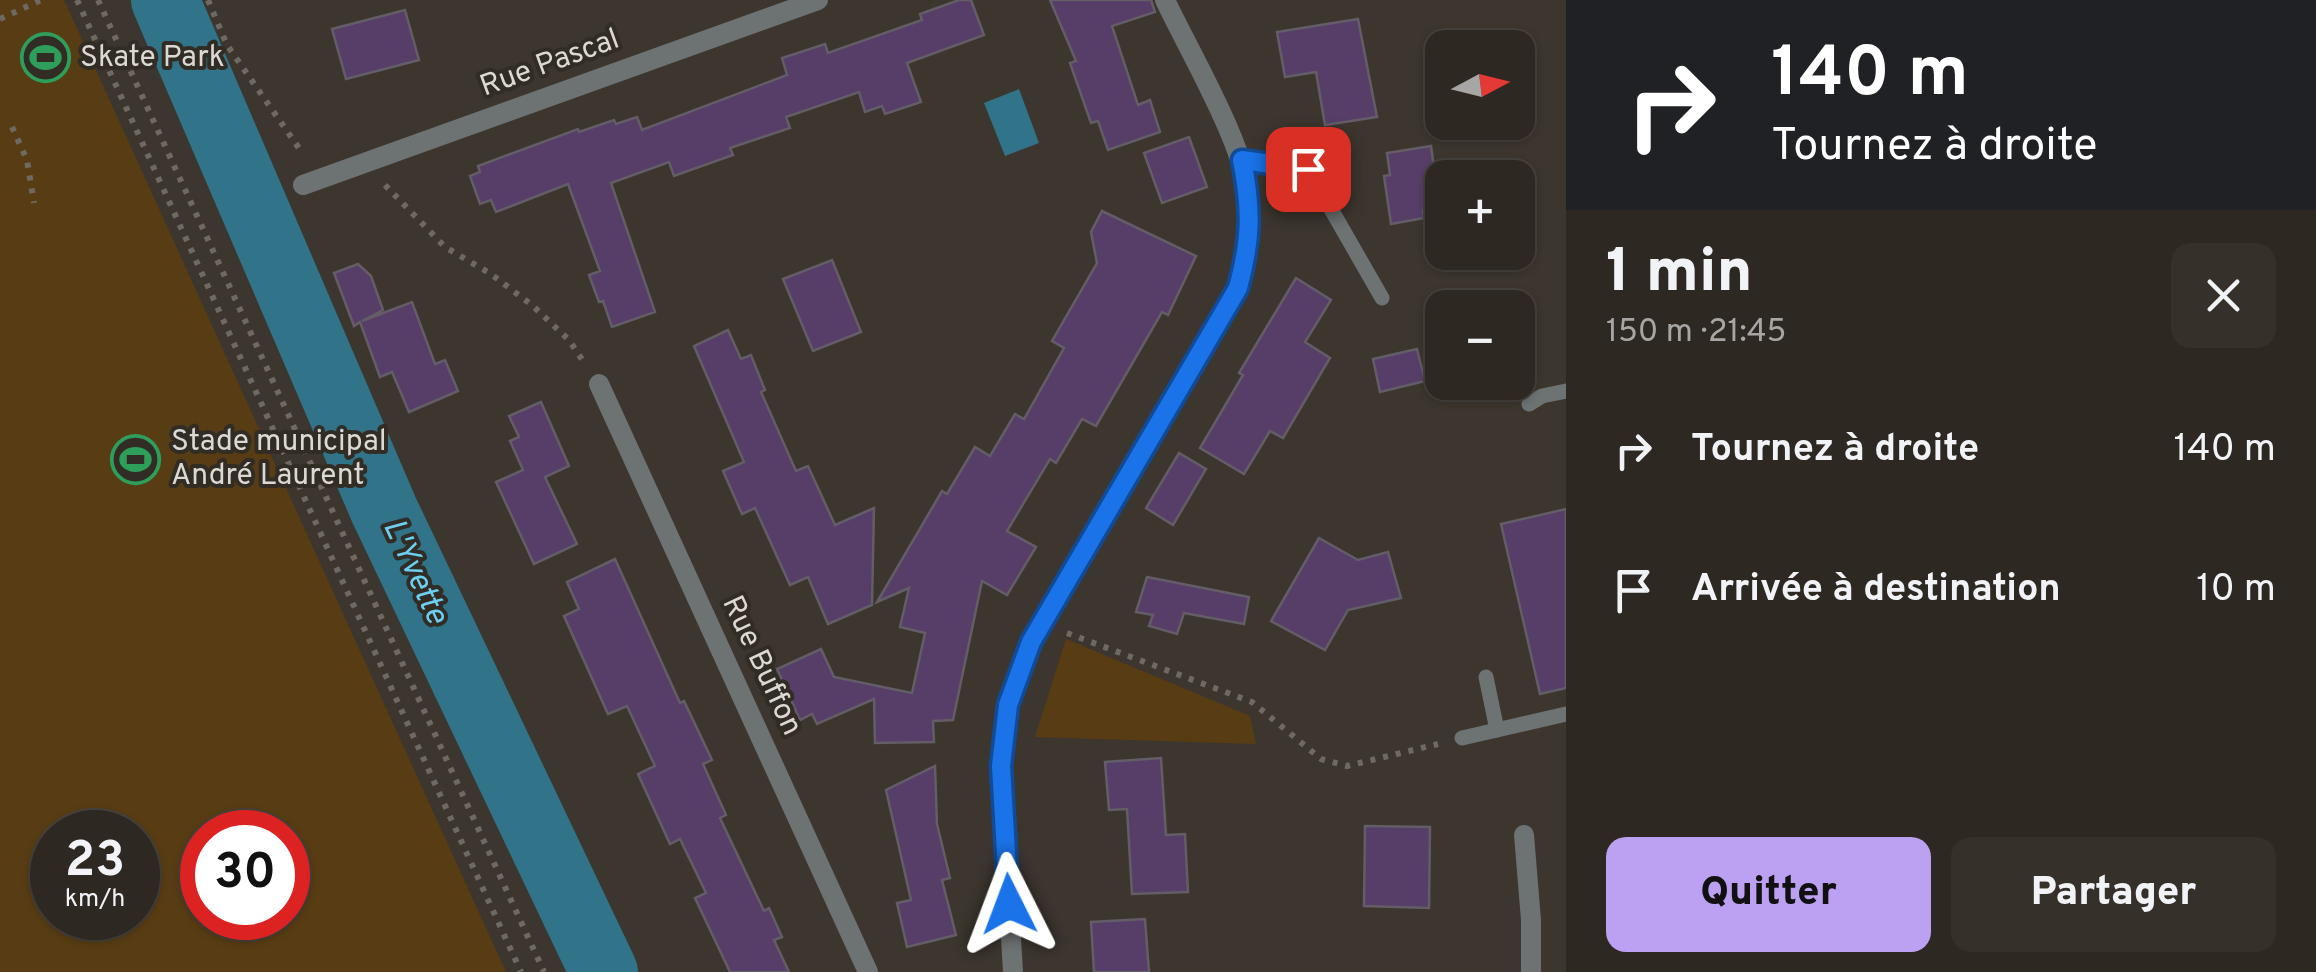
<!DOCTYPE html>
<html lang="fr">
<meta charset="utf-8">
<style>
body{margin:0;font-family:Overpass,sans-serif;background:#35302a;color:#f1f3f6;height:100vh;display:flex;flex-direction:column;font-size:38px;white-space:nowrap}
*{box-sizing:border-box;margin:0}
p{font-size:32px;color:#a7a6a5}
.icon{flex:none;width:55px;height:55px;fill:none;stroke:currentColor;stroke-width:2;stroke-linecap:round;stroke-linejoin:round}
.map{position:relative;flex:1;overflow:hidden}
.panel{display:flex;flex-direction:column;background:#2d2822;width:750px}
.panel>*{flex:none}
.top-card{background:#202124;color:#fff;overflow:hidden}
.needle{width:65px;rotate:83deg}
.fabs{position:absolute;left:1425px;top:30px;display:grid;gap:20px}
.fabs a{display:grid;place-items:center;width:110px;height:110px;border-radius:20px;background:#2d2822;box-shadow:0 2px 8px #0004,0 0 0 2px #484440;font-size:50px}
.speed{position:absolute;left:30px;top:810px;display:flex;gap:20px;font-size:50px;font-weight:700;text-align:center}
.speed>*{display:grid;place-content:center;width:130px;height:130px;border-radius:50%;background:#2d2822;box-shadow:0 2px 8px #0004,0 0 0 2px #484440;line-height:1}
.speed small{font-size:25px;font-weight:400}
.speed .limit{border:15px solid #d22;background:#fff;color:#111}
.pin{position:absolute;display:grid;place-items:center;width:85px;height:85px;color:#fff;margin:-42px;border-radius:20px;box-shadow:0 5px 15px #0006}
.me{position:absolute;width:110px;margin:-55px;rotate:357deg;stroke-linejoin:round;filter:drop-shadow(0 0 8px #0008)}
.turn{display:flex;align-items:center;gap:35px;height:210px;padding:0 40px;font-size:45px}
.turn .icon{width:130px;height:130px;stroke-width:2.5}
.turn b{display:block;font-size:70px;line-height:85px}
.round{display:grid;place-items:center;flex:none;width:105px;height:105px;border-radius:20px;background:#35302a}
.summary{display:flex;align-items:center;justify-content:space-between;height:170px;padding:0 40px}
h1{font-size:60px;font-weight:800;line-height:75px}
.cta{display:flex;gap:20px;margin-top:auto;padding:20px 40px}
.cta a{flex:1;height:115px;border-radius:20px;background:#bca0f2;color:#111;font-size:40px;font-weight:800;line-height:115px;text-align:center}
.cta a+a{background:#35302a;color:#f1f3f6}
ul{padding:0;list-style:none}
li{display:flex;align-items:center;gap:30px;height:140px;padding:0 40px}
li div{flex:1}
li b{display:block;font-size:38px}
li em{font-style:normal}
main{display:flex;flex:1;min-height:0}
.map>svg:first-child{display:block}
.green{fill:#583d14;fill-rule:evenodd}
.water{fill:#317388}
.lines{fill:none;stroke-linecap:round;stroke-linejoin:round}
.river{stroke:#317388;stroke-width:68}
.building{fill:#573e68;stroke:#625d66;stroke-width:2.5}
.path{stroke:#6e6962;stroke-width:6;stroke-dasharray:5 8;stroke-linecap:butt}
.service{stroke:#6d7272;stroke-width:15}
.minor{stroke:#6d7272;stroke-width:20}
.route-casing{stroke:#114b97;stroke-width:25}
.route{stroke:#1a73e8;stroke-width:18}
.labels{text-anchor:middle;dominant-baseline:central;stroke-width:8;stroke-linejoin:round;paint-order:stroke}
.poi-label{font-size:30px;fill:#dcd8d4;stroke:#312c24;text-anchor:start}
.street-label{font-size:30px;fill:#dcd8d4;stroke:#312c24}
.water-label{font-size:32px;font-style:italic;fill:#6cd0f1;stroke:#312c24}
</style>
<main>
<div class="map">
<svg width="1566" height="972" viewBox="0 0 1566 972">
<rect width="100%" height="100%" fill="#3c362e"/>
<g class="green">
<path d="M0,0H64L506,972H0ZM52,832H138V918H52ZM202,832H288V918H202Z"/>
<polygon points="1066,639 1250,716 1256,744 1035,737"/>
</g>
<polygon class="water" points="1019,89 1039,143 1005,156 984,103"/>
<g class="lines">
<polyline class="river" points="165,0 384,510 604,972"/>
</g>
<g class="building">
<polygon points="959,0 971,0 984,35 907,63 921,102 885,114 882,106 865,112 859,92 786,117 790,128 730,148 733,155 674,176 669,162 611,183 655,312 612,327 603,301 599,302 589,275 600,271 568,184 496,212 491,200 480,204 470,176 480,172 478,166 578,129 579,132 614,120 616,124 637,117 642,130 787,75 782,58 825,44 828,53 922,20 920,14"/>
<polygon points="1050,0 1151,0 1155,12 1112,26 1138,105 1150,100 1160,132 1108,150 1098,121 1091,123 1070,63 1076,61"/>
<polygon points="405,10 419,60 346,79 332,29"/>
<polygon points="1358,19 1377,117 1325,125 1316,72 1285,77 1277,32"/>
<polygon points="1189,137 1207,187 1162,203 1144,153"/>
<polygon points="1431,146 1433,161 1442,170 1442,207 1423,210 1424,218 1391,224 1384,176 1390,175 1387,153"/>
<polygon points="1102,211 1196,256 1168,315 1162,312 1096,426 1082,419 1056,463 1050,459 1007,531 1036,547 1007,595 982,581 953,720 933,721 934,742 875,743 874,699 817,724 812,714 800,720 777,669 821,649 834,677 912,693 925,633 900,627 909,588 877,602 942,491 947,494 975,447 990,456 1015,414 1024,419 1064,348 1052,341 1097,263 1091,232"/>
<polygon points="832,260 861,332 813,351 783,279"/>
<polygon points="358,264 371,276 383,310 362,321 412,302 435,364 445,360 458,391 409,412 392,372 380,377 360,322 354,326 334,273"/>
<polygon points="1296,278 1331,300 1305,342 1330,358 1283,438 1270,431 1244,474 1200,448 1243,375 1239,373"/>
<polygon points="728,330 741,359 751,355 765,390 761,392 796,471 808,466 835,525 874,508 872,605 828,624 808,577 790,585 755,508 742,514 723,471 744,462 694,346"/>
<polygon points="1417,349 1425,381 1380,392 1373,359"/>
<polygon points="541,402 569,466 545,477 577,544 534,564 496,482 523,470 510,441 519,437 509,416"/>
<polygon points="1179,453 1206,469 1173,525 1146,508"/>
<polygon points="1566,509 1566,688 1540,694 1501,524"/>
<polygon points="1319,538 1358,560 1388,552 1401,598 1348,610 1325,650 1271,621"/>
<polygon points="615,559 680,703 684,701 712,760 703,764 726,815 720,818 764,911 769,908 782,937 774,940 789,972 730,972 695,898 706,893 680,839 670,844 638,774 655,766 627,706 608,714 564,616 579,609 567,582"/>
<polygon points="1147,577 1249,597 1244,624 1184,613 1177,634 1149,626 1153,615 1136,612"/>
<polygon points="1161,758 1166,835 1185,834 1188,892 1132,894 1127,809 1109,810 1105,762"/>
<polygon points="935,766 937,824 950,878 942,880 956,935 907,947 897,903 911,900 886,790"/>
<polygon points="1365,826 1430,827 1429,908 1364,906"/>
<polygon points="1145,919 1149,972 1094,972 1091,922"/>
</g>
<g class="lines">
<g class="path">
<polyline points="77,0 521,972"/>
<polyline points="98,0 544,972"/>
<polyline points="208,0 227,45 303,154"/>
<polyline points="0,19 41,0"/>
<polyline points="12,127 27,160 34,203"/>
<polyline points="385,185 445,247 491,274 533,306 569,340 583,361"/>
<polyline points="1067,633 1252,702 1321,759 1347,766 1438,744"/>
</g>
<g class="service">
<polyline points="1242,161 1308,169 1382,298"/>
<polyline points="1529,404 1542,396 1566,391"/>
<polyline points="1486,677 1497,730"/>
<polyline points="1462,738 1566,714"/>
</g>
<g class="minor">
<polyline points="303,185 818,0"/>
<polyline points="599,384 868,972"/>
<polyline points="1524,835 1531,920 1531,972"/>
<path d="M1013,972L1001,766L1008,705L1031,642L1237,288C1246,260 1252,235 1250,205C1248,150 1190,53 1165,0"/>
</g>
</g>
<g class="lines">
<defs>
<path id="route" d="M1009,904L1001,766L1008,705L1031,642L1238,288C1251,240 1252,210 1242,160L1308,169"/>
</defs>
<use href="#route" class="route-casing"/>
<use href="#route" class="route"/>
</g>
<defs>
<symbol id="stadium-ring" viewBox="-11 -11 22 22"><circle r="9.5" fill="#312c24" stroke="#2e9e5b" stroke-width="1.5"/><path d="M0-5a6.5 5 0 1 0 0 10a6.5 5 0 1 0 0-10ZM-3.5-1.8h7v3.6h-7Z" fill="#2e9e5b"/></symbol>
</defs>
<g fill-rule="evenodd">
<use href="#stadium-ring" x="18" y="30" width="55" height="55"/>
<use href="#stadium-ring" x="108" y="432" width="55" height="55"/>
</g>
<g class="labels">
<g class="poi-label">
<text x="80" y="58">Skate Park</text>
<text x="171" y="442">Stade municipal<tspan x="171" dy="34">André Laurent</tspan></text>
</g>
<g class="street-label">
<text transform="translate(550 64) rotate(-20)">Rue Pascal</text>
<text transform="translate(761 666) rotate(65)">Rue Buffon</text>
</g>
<g class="water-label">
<text transform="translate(414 572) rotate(65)">L'Yvette</text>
</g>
</g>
</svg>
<div class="fabs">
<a><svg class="needle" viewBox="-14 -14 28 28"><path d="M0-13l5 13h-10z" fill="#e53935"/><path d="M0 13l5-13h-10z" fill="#a7a6a5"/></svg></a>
<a>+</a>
<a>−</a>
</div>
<div class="speed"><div>23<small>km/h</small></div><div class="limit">30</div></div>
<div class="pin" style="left:1308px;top:169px;background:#d93025"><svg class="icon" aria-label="arrive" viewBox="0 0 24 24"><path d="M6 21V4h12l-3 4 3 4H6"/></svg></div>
<svg class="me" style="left:1009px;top:904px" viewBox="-20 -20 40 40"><path d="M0-17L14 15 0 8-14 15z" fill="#1a73e8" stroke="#fff" stroke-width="4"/></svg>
</div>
<section class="panel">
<div class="top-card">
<div class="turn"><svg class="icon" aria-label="right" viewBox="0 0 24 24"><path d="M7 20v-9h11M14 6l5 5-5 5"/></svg><div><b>140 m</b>Tournez à droite</div></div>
</div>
<div class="summary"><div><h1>1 min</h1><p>150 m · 21:45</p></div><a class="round"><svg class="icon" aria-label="close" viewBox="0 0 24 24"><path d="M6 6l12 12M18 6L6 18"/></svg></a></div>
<ul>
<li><svg class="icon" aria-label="right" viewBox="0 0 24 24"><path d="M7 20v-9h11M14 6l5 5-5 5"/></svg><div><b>Tournez à droite</b></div><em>140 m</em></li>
<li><svg class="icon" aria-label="arrive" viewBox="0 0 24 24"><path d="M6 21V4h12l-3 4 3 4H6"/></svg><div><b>Arrivée à destination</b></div><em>10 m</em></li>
</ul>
<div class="cta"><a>Quitter</a><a>Partager</a></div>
</section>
</main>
